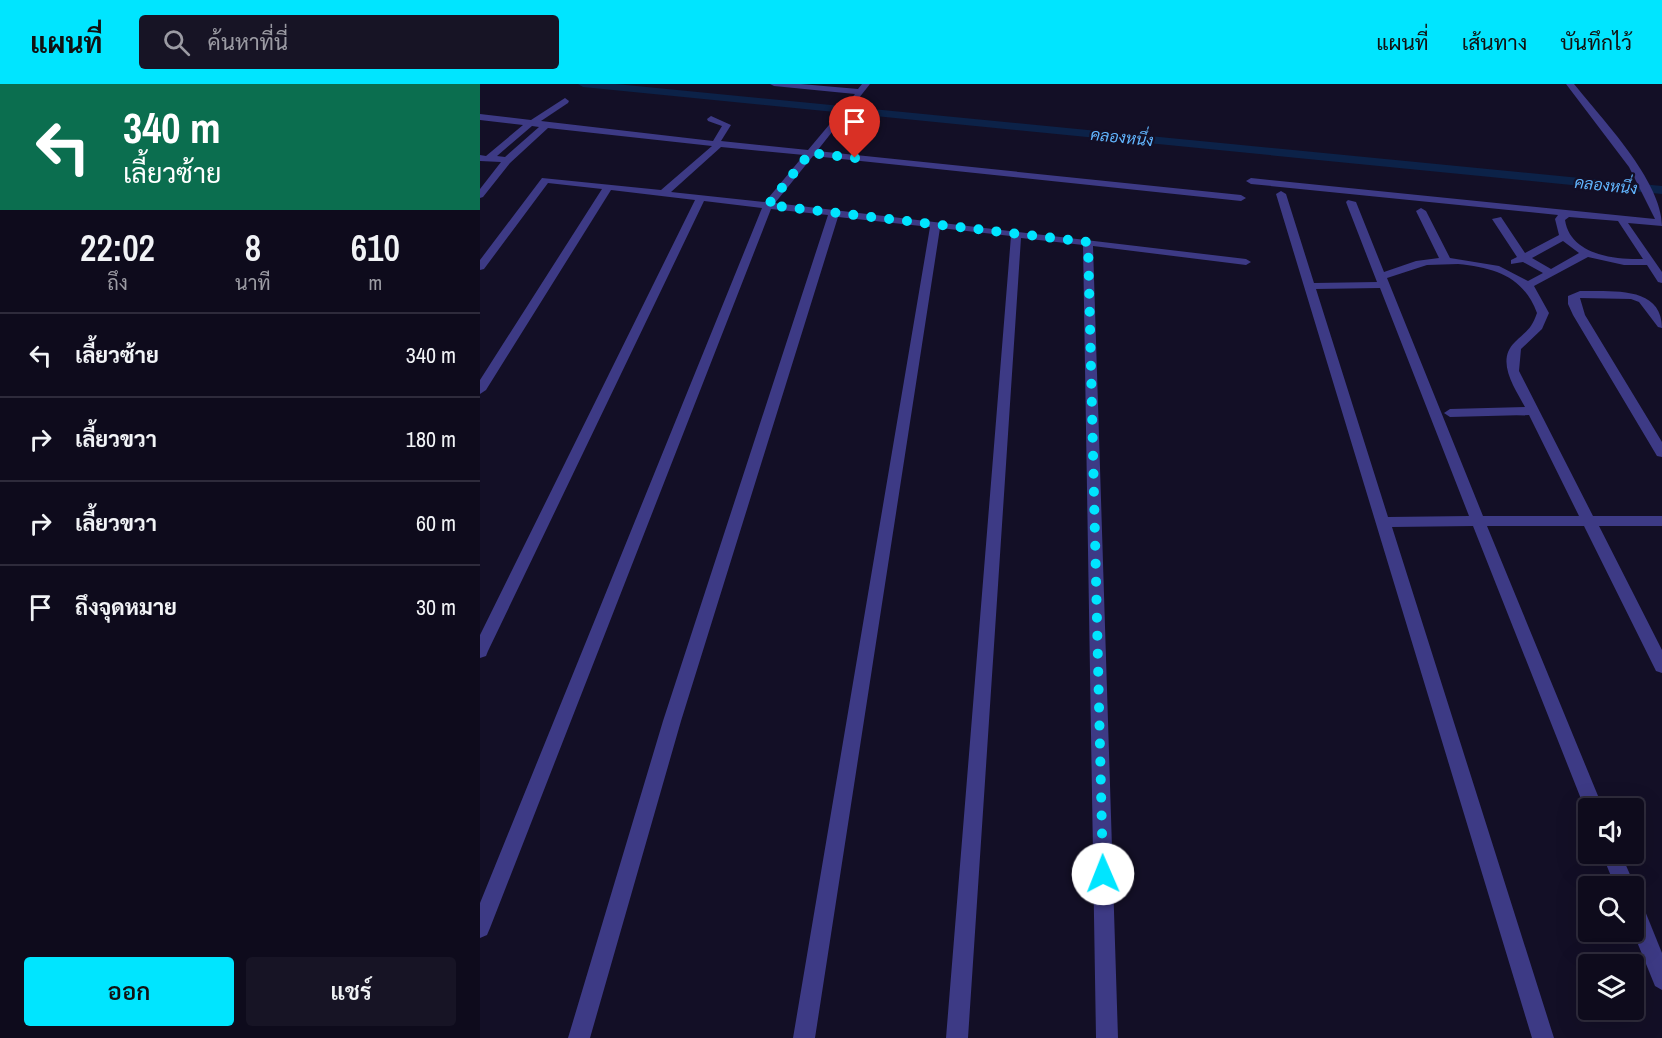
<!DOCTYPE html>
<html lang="th">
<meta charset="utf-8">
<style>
body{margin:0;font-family:"Archivo Narrow",Sarabun,sans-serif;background:#171425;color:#f1f3f6;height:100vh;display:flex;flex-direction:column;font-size:22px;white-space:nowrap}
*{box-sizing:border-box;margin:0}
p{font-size:20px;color:#9b9ba3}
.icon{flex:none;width:33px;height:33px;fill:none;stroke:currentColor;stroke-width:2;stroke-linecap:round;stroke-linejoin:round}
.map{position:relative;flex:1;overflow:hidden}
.sheet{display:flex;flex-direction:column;background:#0e0b1c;width:480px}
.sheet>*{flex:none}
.top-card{background:#0b6e4f;color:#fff;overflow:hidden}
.buttons{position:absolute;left:1098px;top:714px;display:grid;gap:12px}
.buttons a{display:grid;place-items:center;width:66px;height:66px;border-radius:6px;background:#0e0b1c;box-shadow:0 6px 24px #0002,0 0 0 2px #2e2b3b;font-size:30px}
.pin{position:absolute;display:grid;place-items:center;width:51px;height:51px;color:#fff;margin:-62px -26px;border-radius:50% 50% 50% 0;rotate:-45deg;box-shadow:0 0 6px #0007}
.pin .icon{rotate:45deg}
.me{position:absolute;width:66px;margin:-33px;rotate:359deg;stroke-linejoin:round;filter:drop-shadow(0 0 4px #0008)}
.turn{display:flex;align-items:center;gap:21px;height:126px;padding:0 24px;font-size:27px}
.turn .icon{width:78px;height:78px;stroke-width:2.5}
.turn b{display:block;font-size:42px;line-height:51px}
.eta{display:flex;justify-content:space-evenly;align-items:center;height:102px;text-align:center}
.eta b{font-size:36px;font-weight:600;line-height:42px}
.cta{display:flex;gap:12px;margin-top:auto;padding:12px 24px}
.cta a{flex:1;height:69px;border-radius:6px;background:#00e5ff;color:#111;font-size:24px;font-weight:600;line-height:69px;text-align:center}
.cta a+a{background:#171425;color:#f1f3f6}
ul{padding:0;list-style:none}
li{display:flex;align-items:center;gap:18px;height:84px;padding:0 24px;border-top:2px solid #2e2b3b}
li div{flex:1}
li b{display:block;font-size:22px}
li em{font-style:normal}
header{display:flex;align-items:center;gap:36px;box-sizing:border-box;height:84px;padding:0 30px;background:#00e5ff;color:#111}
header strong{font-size:28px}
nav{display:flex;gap:33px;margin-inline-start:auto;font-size:21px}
.search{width:420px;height:54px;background:#171425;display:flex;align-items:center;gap:15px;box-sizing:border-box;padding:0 21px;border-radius:6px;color:#9b9ba3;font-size:22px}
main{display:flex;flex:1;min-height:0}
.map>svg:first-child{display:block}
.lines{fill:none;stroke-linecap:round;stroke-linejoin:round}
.canal{fill:#0c2248;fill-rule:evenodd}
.minor{fill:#3d3a85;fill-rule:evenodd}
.route{stroke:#00e5ff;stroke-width:10;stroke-dasharray:0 18}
.labels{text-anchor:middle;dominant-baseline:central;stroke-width:4.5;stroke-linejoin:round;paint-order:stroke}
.far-water-label{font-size:16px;font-style:italic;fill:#62b6ff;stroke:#130f26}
</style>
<header>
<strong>แผนที่</strong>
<div class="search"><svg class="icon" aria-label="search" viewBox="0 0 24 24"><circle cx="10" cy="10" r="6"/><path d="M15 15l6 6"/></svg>ค้นหาที่นี่</div>
<nav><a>แผนที่</a><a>เส้นทาง</a><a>บันทึกไว้</a></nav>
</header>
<main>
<section class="sheet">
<div class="top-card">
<div class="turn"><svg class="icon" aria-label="left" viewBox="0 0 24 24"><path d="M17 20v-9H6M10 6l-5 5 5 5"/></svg><div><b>340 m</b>เลี้ยวซ้าย</div></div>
</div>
<div class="eta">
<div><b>22:02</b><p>ถึง</p></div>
<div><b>8</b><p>นาที</p></div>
<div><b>610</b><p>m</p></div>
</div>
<ul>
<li><svg class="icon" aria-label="left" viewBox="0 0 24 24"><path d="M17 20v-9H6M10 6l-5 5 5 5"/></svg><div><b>เลี้ยวซ้าย</b></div><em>340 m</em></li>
<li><svg class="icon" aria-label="right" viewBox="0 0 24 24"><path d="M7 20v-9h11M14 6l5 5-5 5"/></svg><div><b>เลี้ยวขวา</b></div><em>180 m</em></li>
<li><svg class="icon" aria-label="right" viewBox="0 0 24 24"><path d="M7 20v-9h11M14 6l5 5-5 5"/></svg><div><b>เลี้ยวขวา</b></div><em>60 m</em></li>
<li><svg class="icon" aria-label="arrive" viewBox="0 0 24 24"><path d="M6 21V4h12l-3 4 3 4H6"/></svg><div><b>ถึงจุดหมาย</b></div><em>30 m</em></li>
</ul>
<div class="cta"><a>ออก</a><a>แชร์</a></div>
</section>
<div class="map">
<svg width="1182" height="954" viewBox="0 0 1182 954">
<rect width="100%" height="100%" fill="#130f26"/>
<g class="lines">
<polygon class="canal" points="98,0 136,0 1182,102 1182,110 103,3"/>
<g class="minor">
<path d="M290,0H321L378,5L382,0H390L337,67L761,111L766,114L761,117L333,72L295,119L766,175L771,178L766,181L613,162L638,954H616L603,161L541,154L488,954H466L531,152L460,144L335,954H313L450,143L358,133L201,637L110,954H88L183,637L348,131L291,125L10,844L7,851L0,854V819L282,124L224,117L8,567L6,572L0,574V551L215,116L131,106L6,306L0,310V296L122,105L68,99L4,185L0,186V176L62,94L181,106L232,62L68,44L30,79L3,113L0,114V105L21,78L0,77V71L6,72L43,41L0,36V30L51,36L85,14L89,17L88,19L61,37L233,57L242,42L228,37L227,35L231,32L251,41L241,57L328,66L375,10L294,2ZM52,42L59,43L25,73L17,72ZM241,63L324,71L285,118L191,108Z"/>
<path d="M1086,0H1094C1122,35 1182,97 1182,142L1148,139L1182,188V199L1178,198L1167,181H1144L1108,173L1054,202L1069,229L1062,245L1041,265L1039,287L1113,432H1182V442H1119L1182,566V589L1176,587L1104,442H1007L1123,724H1108L1107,730L993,442L912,443L1074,954H1052L796,110L801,107L806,110L834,199L897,198L866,118L868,116L876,118L904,188L936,177L959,174L936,127L941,124L946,127L970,174L1019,182L1048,197L1063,189L1043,178L1031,180V176L1037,173L1012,135L1021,133L1045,169L1079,151L1075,135L1078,131L771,100L766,97L771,94L1175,135L1149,83ZM1089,133L1138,137L1163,175C1133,176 1090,170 1085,136ZM1083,157L1099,169L1071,185L1052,174ZM978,180C1015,184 1043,192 1057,229C1051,246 1047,246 1035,258C1015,277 1035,304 1045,323L970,325L964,329L970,333L1049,331L1099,432H1003L907,194L947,181ZM900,204L989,432L908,433L836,205Z"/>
<path d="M1100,207C1130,208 1182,201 1182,244L1178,243L1159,218L1151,215L1100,214L1105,231L1182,358V373L1177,372L1093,231L1088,220V212Z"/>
<polygon points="1122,770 1141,770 1155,802 1154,805 1154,802 1135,802"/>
<polygon points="1154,814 1161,817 1182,869 1182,906 1175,902 1153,848"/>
</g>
</g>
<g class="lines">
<polyline class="route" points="375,74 330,69 288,121 608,158 623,790"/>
</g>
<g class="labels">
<g class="far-water-label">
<text transform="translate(642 53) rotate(6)">คลองหนึ่ง</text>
<text transform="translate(1126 101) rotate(6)">คลองหนึ่ง</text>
</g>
</g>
</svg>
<div class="buttons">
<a><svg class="icon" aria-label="sound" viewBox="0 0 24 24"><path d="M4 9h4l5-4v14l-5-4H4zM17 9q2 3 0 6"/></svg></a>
<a><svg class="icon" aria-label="search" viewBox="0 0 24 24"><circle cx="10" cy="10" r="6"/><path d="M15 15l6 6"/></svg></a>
<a><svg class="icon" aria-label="layers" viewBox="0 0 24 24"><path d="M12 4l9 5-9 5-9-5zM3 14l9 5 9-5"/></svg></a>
</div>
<div class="pin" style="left:375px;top:74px;background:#d93025"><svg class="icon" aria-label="arrive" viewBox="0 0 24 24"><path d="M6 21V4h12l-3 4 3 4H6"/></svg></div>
<svg class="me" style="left:623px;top:790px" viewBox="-20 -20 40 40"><circle r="19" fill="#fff"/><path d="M0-13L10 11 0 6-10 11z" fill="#00e5ff"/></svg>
</div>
</main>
